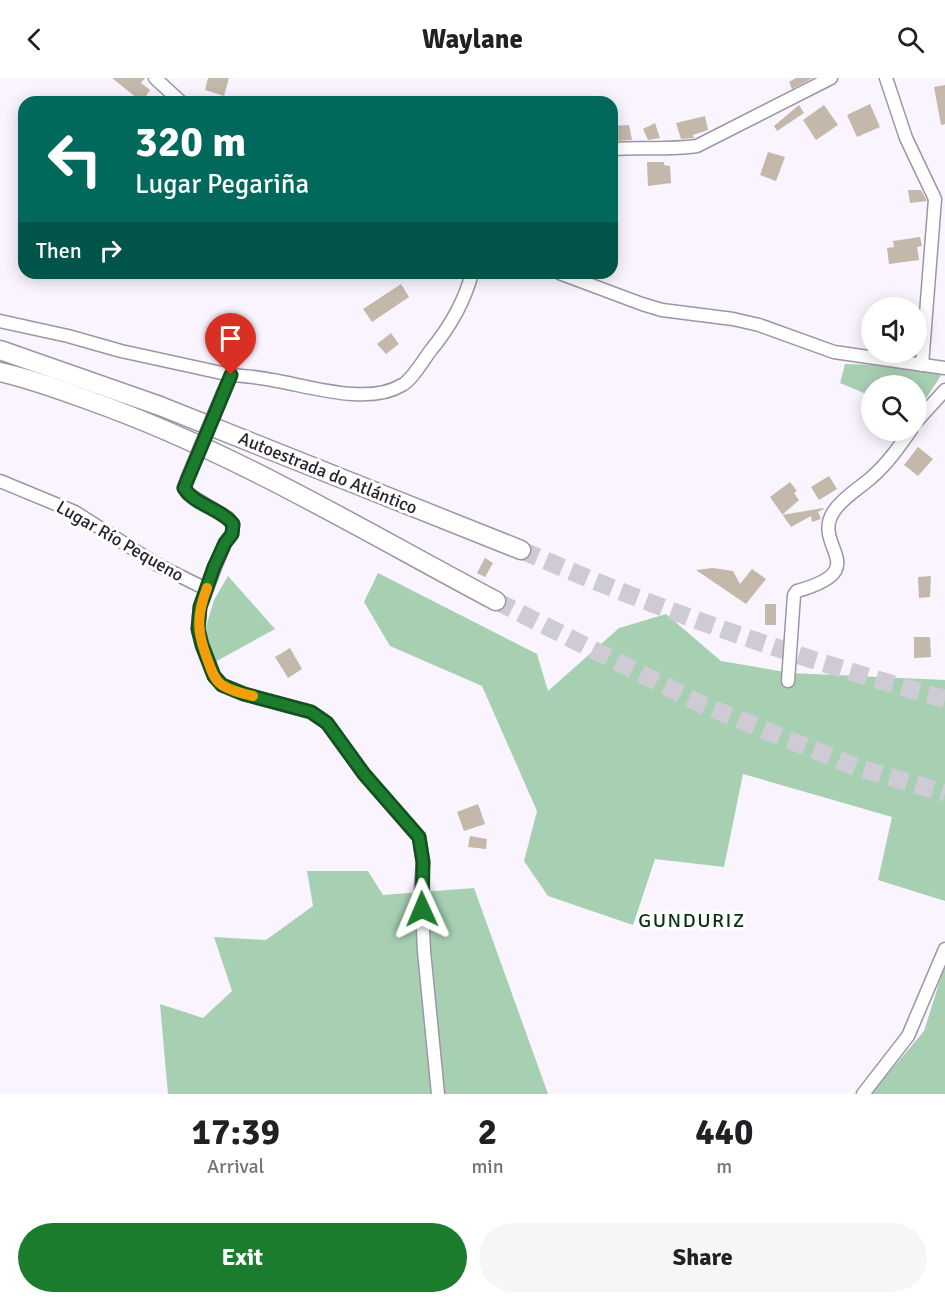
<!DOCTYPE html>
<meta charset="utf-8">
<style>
body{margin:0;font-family:Signika,sans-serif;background:#f6f6f6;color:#202124;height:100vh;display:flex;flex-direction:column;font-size:22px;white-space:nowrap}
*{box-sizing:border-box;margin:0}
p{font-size:20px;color:#757577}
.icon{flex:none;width:33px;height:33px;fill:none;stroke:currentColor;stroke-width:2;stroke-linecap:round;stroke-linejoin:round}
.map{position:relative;height:1016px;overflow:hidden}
.panel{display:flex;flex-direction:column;background:#fff;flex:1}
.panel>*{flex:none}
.hud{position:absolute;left:18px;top:18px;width:600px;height:183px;border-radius:18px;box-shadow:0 3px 15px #0003;background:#00695c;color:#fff;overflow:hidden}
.buttons{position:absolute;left:861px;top:219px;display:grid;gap:12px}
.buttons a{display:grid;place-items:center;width:66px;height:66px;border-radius:50%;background:#fff;box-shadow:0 3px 15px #0003;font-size:30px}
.pin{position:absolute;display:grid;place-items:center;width:51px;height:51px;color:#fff;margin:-62px -26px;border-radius:50% 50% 50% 0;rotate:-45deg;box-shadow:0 0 6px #0007}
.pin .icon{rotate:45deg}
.me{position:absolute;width:66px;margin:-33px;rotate:359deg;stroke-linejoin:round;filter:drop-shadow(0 0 4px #0008)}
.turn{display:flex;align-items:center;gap:21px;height:126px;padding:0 18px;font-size:27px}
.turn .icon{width:78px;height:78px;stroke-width:2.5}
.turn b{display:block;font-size:42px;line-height:51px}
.then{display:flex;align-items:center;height:57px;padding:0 18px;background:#0003;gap:12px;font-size:22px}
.eta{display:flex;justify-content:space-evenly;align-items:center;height:102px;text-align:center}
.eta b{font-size:36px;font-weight:800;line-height:42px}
.button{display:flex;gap:12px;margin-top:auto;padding:12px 18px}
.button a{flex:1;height:69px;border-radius:36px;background:#1c7c2d;color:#fff;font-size:24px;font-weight:800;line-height:69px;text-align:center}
.button a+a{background:#f6f6f6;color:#202124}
header{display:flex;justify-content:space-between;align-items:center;height:78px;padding:0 18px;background:#fff;font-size:27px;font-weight:800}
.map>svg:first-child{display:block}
.green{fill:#a7d0b3}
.building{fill:#c3b8a9}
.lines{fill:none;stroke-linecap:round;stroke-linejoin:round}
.highway-tunnel{stroke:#cfcbd4;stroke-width:18;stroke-dasharray:18 9;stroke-linecap:butt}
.minor-casing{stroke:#9d95a5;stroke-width:15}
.highway-casing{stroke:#9d95a5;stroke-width:21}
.minor{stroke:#fff;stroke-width:12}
.highway{stroke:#fff;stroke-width:18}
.minor-bridge-casing{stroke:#9d95a5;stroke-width:15;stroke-linecap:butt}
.minor-bridge{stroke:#fff;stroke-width:12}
.route-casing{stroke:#12511d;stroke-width:15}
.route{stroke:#1c7c2d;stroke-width:10}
.slow{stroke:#f59e0b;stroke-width:10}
.labels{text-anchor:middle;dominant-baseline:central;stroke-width:6;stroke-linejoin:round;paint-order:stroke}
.street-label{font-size:18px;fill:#29252c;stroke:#fff}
.neighbourhood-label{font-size:20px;letter-spacing:1.5px;fill:#083510;stroke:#fff}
</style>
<header><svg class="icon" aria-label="back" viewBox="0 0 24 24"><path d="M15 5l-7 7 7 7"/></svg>Waylane<svg class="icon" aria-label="search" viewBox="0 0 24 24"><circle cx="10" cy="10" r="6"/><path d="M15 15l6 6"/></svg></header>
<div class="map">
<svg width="945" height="1016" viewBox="0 0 945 1016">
<rect width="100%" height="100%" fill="#f9f4fe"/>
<g class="green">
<polygon points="845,286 886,287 942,296 917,334 916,308 872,308 871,318 840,305"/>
<polygon points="378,495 537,576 548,613 619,550 666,536 721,583 791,595 945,602 945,823 878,802 892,739 743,696 724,789 655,781 633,847 548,818 524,783 537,733 482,608 390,568 364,524"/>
<polygon points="228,498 275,551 215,584 205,552 214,522"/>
<polygon points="307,793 368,793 383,817 474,810 548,1016 168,1016 160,926 203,940 232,913 214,859 266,862 313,828"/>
<polygon points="945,886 945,1016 871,1016 924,953"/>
</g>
<g class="building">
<polygon points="112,0 145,0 141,5 150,12 142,24"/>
<polygon points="208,0 229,0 224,18 205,12"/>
<polygon points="796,0 813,0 792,11 789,4"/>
<polygon points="945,7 945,46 941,47 934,9"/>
<polygon points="870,26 880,49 857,59 847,37"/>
<polygon points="799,27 804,35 777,53 774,48"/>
<polygon points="824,27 838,47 816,62 803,42"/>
<polygon points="705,38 708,52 693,57 694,60 681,61 676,45"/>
<polygon points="655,45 660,60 648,62 643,51"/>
<polygon points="629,47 632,62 613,63 612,48"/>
<polygon points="768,74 785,79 776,103 760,97"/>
<polygon points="647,84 664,84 664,87 670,88 671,105 648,108"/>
<polygon points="908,112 921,112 927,123 910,125"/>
<polygon points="920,159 922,168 917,169 919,182 889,186 887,170 894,169 893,163"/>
<polygon points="401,206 409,219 372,244 363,231"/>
<polygon points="391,255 399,266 386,276 377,266"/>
<polygon points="918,369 933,381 918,398 904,387"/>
<polygon points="829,398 837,411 819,422 811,409"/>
<polygon points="790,404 797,413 794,415 799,422 782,437 823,430 824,431 818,434 821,441 812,444 811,438 791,449 770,419"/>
<polygon points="485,480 493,485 485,499 477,495"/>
<polygon points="713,490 733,493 740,506 752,491 766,501 746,526 696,492"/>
<polygon points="931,498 930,519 919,520 918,499"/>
<rect x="765" y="526" width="11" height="21"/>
<polygon points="914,559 930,559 931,579 914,580"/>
<polygon points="290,570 302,591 288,600 275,579"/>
<polygon points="478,726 485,746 464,753 457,734"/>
<polygon points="470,758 487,761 486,771 468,769"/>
</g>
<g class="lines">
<g class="highway-tunnel">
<path d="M521,472C659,532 800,581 945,621"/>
<polyline points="496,523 703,627 859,690 945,715"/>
</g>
<defs>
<g id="minor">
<polyline points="155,0 181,24"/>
<polyline points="886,0 906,60 935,121 922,287"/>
<path d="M612,71C640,69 669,72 697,68L831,0"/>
<polyline points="559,195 642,226 662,232 733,241 759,247 834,274 945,290"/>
<polyline points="0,243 68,258 121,273 231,297"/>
<path d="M223,315L231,297C244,298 258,299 272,302C309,308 368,328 402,307C412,302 424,281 431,272C449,250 465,222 472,195"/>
<polyline points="916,344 945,312"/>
<polyline points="187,401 184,410 188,416 228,440 233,446 232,456 225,465 215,489 200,529 198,551 202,567 214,598 222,607 244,616 311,634 327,645 364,696 419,759 423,784 421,810 424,873 438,1016"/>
<polyline points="0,403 75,434 158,487 206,511"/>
<path d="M788,603L794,517L797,513C876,491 810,468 834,433C843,419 860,410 872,399C887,386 899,369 911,352"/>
<polyline points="863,1016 908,958 945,871"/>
</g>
<g id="highway">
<polyline points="0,272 160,328 521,472"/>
<path d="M0,294C31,301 61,312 91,323C234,374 362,452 496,523"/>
</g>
</defs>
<use href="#minor" class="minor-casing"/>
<use href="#highway" class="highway-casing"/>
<use href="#minor" class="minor"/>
<use href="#highway" class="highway"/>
<defs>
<polyline id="minor-bridge" points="187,401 223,315"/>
</defs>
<use href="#minor-bridge" class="minor-bridge-casing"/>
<use href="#minor-bridge" class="minor-bridge"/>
</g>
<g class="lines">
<defs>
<path id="route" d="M231,297L184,410C196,428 220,430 233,446L232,456L225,465L214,489L200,529L198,551L202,567L214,598L222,607L244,616L311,634L327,645L364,696L419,759L423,784L422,831"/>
</defs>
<use href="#route" class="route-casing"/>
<use href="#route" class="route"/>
<path class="slow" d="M207,510C196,539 197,554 208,583C211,591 214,602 222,607C231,613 244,616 253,618"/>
</g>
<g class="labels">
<g class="street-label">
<text transform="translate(328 395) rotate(22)">Autoestrada do Atlántico</text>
<text transform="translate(120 463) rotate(30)">Lugar Río Pequeno</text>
</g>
<g class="neighbourhood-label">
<text x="692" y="842">GUNDURIZ</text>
</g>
</g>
</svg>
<div class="buttons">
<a><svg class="icon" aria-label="sound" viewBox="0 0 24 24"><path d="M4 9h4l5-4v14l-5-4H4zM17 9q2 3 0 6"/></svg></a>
<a><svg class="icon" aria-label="search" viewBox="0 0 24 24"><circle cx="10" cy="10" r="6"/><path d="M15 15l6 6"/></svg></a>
</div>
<div class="pin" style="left:231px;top:297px;background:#d93025"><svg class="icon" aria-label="arrive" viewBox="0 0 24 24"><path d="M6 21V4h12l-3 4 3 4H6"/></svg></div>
<svg class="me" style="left:422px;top:831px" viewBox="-20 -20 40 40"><path d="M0-17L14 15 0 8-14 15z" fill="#1c7c2d" stroke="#fff" stroke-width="4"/></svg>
<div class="hud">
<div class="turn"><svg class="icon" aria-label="left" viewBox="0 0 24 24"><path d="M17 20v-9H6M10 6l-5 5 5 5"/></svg><div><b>320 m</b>Lugar Pegariña</div></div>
<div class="then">Then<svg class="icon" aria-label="right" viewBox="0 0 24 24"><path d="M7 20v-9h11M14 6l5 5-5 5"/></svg></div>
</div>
</div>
<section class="panel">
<div class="eta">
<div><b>17:39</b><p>Arrival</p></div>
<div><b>2</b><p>min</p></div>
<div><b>440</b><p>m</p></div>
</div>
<div class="button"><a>Exit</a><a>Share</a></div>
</section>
